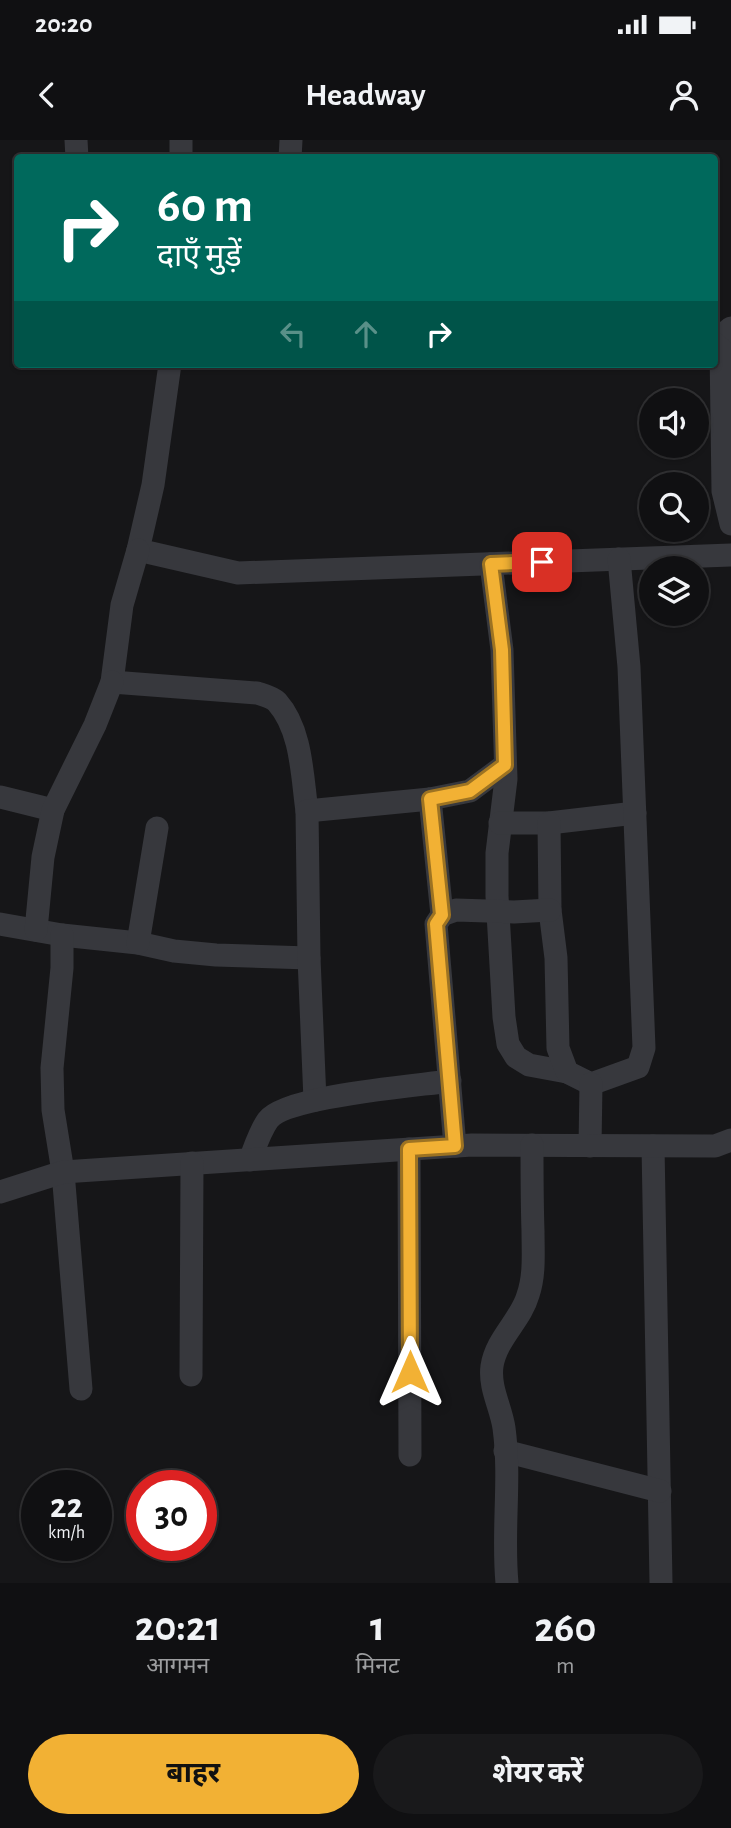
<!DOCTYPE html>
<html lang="hi">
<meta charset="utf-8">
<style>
body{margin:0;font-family:"Alegreya Sans","Noto Sans Devanagari",sans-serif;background:#19191b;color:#f1f3f6;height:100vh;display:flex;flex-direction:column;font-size:26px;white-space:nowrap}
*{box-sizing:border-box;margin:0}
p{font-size:23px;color:#9c9d9f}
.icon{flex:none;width:38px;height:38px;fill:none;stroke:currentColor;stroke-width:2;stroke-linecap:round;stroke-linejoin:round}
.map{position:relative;height:1443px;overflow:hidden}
.drawer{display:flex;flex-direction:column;background:#101012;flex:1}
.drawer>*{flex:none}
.banner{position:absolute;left:14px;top:14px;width:704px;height:214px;border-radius:7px;box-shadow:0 2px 5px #0004,0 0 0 2px #303032;background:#00695c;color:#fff;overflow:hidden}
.buttons{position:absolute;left:639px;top:248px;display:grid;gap:14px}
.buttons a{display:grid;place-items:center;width:70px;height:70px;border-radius:50%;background:#101012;box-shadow:0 2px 5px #0004,0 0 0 2px #303032;font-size:35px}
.speed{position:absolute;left:21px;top:1330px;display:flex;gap:14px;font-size:35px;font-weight:700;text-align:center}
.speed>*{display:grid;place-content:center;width:91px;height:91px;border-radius:50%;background:#101012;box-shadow:0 2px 5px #0004,0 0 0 2px #303032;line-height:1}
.speed small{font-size:18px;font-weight:400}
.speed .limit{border:10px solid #d22;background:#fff;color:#111}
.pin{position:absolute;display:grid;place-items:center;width:60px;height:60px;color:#fff;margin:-30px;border-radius:14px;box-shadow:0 4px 10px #0006}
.me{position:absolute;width:77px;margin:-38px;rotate:0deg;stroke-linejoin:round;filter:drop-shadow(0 0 5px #0008)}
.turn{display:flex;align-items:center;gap:24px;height:147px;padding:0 28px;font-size:32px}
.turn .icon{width:91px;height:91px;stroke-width:2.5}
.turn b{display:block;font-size:49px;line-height:60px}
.lanes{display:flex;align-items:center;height:66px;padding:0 28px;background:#0003;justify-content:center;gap:35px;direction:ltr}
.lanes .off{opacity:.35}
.eta{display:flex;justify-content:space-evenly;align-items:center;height:119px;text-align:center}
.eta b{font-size:42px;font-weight:700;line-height:49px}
.button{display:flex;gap:14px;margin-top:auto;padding:14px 28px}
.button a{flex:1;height:80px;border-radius:42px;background:#f2b134;color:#111;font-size:28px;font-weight:700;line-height:80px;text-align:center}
.button a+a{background:#19191b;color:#f1f3f6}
.status{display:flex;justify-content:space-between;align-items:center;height:49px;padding:0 35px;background:#101012;direction:ltr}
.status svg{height:19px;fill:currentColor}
header{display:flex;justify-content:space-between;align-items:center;height:91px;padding:0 28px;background:#101012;font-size:32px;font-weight:700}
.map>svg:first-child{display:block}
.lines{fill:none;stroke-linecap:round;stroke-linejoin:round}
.street{stroke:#37383d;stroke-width:23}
.route-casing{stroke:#9d7322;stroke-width:18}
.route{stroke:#f2b134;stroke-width:12}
</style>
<div class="status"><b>20:20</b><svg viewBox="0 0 49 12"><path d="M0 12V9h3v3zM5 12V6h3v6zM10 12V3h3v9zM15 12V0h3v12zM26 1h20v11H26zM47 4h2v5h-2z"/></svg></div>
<header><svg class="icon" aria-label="back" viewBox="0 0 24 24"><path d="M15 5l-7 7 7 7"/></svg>Headway<svg class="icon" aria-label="person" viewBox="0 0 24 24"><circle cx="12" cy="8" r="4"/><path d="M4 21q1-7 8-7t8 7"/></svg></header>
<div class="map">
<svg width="731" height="1443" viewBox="0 0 731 1443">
<rect width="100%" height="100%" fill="#161618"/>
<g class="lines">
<g class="street">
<polyline points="76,0 77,18"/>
<polyline points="181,0 181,18"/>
<polyline points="290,18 291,0"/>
<polyline points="714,202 731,188"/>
<polyline points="714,203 721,209 723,351 731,384"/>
<polyline points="170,224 153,345 138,410 238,433 731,415"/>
<path d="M138,410L122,465L112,542L257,553C263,555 272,557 277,562C302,590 302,636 307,671"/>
<polyline points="491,424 502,510 506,639 497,713 497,756 504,877 508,904 516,917 529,925 567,932"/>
<polyline points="0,657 53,670"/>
<polyline points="430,659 442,775"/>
<polyline points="500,683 549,683 635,673"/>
<polyline points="549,683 550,770 556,818 558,908 567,932 591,944 638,927 644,908 629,527 619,419"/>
<polyline points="0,784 62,795 138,803 174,811 216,815 309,818"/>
<polyline points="36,790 43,717 53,670 95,585 112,542"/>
<polyline points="62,795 62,828 52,928 53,970 63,1032 81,1249"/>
<polyline points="138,803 157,688"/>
<polyline points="315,960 309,818 307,671 430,659 470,651 505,625"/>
<polyline points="455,1006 436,784 442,775 456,770 514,772 550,770"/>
<polyline points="590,1006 591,944"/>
<polyline points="653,1006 661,1443"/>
<polyline points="409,1009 410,1315"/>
<path d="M250,1020C255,1007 260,991 268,980C286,956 415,946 450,941"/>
<polyline points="0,1052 63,1032 472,1005 715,1006 731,1000"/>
<polyline points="191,1235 192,1023"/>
<polyline points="505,1311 660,1351"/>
<path d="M507,1443C502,1391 511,1340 504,1288C501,1267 489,1248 492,1226C496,1199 521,1180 528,1155C535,1135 533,1112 533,1091C532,1062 532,1034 532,1005"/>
</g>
</g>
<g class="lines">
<defs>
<polyline id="route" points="410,1232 409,1009 455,1006 436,784 442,775 430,659 470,651 505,625 502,510 491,424 542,422"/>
</defs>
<use href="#route" class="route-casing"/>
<use href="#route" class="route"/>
</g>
</svg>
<div class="buttons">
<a><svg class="icon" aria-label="sound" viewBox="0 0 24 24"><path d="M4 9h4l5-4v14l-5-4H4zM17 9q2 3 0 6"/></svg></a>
<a><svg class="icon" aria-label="search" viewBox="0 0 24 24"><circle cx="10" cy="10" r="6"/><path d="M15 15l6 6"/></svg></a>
<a><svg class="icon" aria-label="layers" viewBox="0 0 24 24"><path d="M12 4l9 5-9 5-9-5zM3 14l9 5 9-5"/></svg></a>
</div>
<div class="speed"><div>22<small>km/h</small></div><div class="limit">30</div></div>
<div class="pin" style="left:542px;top:422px;background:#d93025"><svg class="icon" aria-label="arrive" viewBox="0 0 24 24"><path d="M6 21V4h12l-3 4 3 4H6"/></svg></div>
<svg class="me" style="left:410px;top:1232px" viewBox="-20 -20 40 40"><path d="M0-17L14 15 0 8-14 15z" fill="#f2b134" stroke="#fff" stroke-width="4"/></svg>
<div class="banner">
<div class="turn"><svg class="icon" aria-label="right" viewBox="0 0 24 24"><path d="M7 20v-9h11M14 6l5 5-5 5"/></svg><div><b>60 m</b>दाएँ मुड़ें</div></div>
<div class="lanes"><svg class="icon off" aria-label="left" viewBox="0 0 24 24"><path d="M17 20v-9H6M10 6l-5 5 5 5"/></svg><svg class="icon off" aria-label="ahead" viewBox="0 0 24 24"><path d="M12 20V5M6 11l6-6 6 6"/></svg><svg class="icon" aria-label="right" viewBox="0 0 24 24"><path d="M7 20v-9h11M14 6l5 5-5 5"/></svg></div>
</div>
</div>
<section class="drawer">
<div class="eta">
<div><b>20:21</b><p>आगमन</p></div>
<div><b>1</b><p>मिनट</p></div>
<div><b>260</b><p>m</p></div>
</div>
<div class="button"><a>बाहर</a><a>शेयर करें</a></div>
</section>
